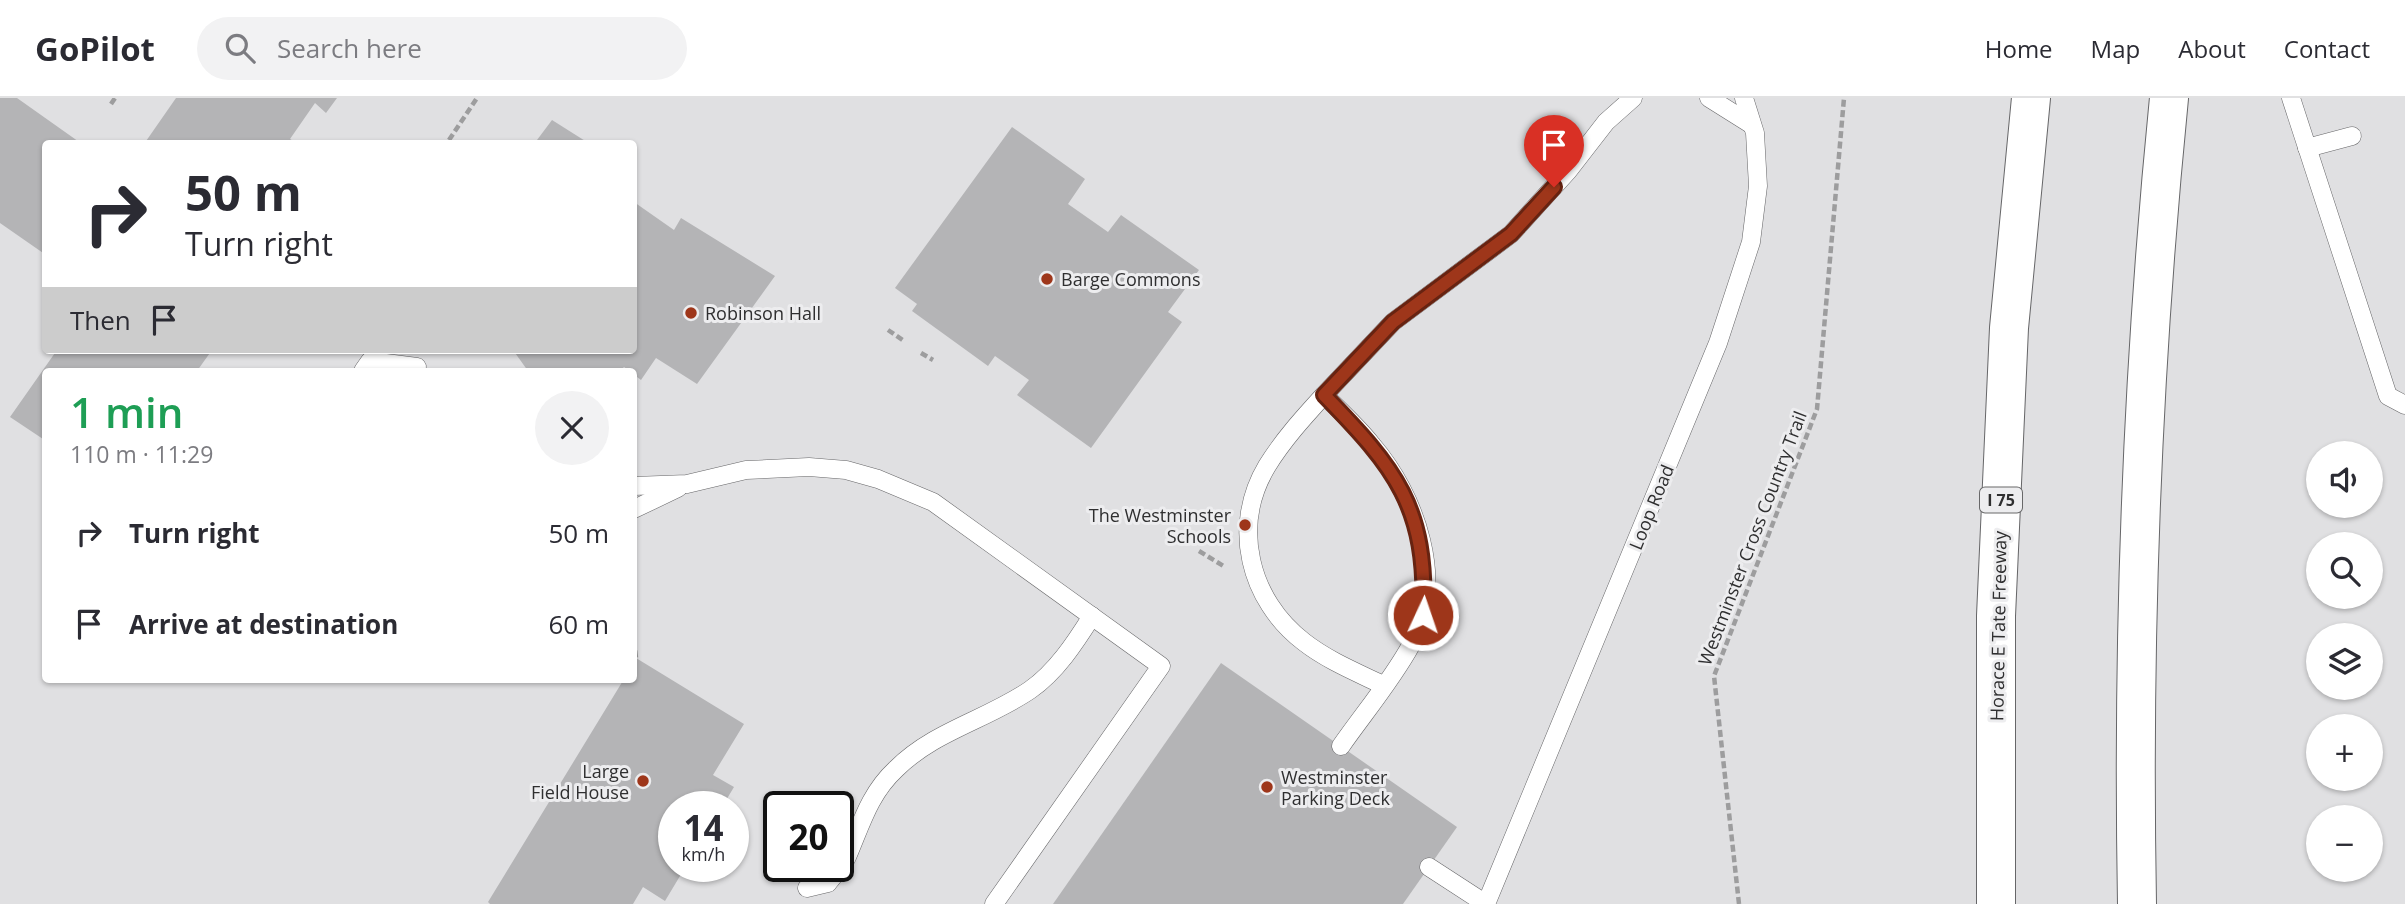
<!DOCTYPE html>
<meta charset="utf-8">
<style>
body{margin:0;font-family:"Open Sans",sans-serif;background:#f2f2f3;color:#2b2b33;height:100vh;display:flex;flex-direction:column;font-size:26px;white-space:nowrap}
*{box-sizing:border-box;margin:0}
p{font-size:23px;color:#7c7c81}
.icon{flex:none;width:38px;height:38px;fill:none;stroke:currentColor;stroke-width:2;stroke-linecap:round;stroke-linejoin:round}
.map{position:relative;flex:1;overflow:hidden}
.side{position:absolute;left:42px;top:270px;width:595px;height:315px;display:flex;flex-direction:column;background:#fff;border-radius:7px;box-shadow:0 2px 5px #0004}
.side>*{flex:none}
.top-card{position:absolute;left:42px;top:42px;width:595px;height:214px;border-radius:7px;box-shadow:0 2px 5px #0004;background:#fff;color:#2b2b33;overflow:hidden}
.controls{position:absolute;left:2306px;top:343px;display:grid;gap:14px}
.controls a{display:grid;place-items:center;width:77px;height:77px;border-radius:50%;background:#fff;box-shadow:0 2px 5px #0004;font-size:35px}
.speed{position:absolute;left:658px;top:693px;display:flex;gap:14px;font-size:35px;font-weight:700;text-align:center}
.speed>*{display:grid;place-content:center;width:91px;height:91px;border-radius:50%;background:#fff;box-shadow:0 2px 5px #0004;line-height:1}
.speed small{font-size:18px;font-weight:400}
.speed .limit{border:4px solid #111;border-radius:10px;background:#fff;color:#111}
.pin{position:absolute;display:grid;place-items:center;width:60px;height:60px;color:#fff;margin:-72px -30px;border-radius:50% 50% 50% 0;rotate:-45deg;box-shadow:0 0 7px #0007}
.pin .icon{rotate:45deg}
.me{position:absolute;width:77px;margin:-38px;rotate:3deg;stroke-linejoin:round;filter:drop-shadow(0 0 5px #0008)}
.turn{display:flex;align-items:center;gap:24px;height:147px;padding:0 28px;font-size:32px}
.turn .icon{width:91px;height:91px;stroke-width:2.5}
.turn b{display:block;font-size:49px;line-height:60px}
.then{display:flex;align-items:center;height:66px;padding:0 28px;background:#0003;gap:14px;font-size:26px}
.round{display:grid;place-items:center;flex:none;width:74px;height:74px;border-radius:37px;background:#f2f2f3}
.overview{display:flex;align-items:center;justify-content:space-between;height:119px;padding:0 28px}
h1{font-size:42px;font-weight:600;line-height:52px;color:#1e9e55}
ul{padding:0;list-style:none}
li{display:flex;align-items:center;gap:21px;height:91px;padding:0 28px}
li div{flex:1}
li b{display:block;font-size:26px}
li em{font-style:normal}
header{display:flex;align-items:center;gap:42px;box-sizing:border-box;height:98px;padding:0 35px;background:#fff;border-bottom:2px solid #e1e1e2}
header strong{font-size:33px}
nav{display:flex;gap:38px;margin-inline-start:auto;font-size:24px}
.search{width:490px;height:63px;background:#f2f2f3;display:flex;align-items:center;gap:18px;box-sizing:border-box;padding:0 24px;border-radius:38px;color:#7c7c81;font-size:26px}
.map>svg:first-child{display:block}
.building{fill:#b4b4b6}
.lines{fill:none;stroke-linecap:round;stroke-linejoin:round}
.lane-casing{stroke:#666668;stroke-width:19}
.highway-casing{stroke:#666668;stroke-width:40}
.path{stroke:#9d9d9e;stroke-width:4.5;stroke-dasharray:7 3.5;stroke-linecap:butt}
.lane{stroke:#fff;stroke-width:18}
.highway{stroke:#fff;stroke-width:38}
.route-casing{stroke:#672311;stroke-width:18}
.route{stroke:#9e361a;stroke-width:12}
.poi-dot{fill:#9e361a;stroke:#ededef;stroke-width:2.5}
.labels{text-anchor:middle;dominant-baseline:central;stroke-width:6;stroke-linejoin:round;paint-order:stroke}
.shield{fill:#ededef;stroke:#686869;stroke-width:2}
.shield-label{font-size:16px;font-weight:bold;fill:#2f2f30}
.poi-label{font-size:18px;fill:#2f2f30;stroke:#ededef;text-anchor:start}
.street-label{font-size:18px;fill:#2f2f30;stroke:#ededef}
</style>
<header>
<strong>GoPilot</strong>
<div class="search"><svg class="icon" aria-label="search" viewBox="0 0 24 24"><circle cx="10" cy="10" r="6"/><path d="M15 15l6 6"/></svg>Search here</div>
<nav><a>Home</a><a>Map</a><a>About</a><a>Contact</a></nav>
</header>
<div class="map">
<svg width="2405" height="806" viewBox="0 0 2405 806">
<rect width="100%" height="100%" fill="#e0e0e2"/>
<g class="building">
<polygon points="0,0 17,0 82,46 46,46 46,157 0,125"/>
<polygon points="176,0 337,0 326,15 315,5 290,41 298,46 144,46"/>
<polygon points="552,22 590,46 534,46"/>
<polygon points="1012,29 1085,81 1068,106 1108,134 1121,117 1199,172 1168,214 1182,224 1091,350 1017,297 1029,282 995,258 988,268 912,213 917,206 895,190"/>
<polygon points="634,104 674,132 681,120 775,178 697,286 656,260 641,282 624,269 620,273 528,273 513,252 634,252"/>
<polygon points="57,252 212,252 197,273 46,273 46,343 10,319"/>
<polygon points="636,560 744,626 713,677 734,689 722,709 674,709 674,768 686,768 665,803 643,789 633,806 490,806 488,804 624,581 634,581"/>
<polygon points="1221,565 1457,729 1403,806 1053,806"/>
</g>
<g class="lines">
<defs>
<g id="lane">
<polyline points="1709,0 1752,27"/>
<polyline points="2291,0 2388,298 2405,307"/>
<polyline points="2307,50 2352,38"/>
<polyline points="363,273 370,263 417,269"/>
<polyline points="1324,297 1393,224 1511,136 1568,73 1606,24 1633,0"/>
<polyline points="634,388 687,386 746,372 809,369 846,372 878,381 933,404 1161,568 994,806"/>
<polyline points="634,411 678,390"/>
<path d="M1341,648C1364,615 1392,582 1411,547C1446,483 1416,398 1372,347C1358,329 1340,313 1324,297C1303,320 1283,342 1267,368C1231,428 1249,502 1304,544C1327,562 1356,574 1383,587"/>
<polyline points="1429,769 1486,806"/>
<path d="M807,790L828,785C834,777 843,768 847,759C861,727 869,696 896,671C934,633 986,622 1030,592C1056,574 1075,545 1092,518"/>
<polyline points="1486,806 1718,245 1751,144 1758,88 1755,35 1744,0"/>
</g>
<g id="highway">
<polyline points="1996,806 1996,518 2009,230 2031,0"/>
<path d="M2137,806C2132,535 2142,270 2169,0"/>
</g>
</defs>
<use href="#lane" class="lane-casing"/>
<use href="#highway" class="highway-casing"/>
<g class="path">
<polyline points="111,6 115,0"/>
<polyline points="449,42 477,0"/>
<polyline points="888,232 904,243"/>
<polyline points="921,255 933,262"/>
<polyline points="1199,453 1225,469"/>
<polyline points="634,542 636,560"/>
<polyline points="1739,806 1714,578 1817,311 1844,0"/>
</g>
<use href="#lane" class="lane"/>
<use href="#highway" class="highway"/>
</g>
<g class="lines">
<defs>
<path id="route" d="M1423,517C1428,409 1395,370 1324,297L1393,224L1511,136L1554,89"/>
</defs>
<use href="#route" class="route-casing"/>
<use href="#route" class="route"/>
</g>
<g class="poi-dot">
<circle cx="1047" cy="181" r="7"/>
<circle cx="691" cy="215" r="7"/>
<circle cx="1245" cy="427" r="7"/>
<circle cx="643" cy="683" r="7"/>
<circle cx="1267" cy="689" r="7"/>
</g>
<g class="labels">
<rect class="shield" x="1980" y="389.5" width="42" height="25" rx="5"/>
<g class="shield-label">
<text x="2001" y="402">I 75</text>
</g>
<g class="poi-label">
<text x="1061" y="181">Barge Commons</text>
<text x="705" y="215">Robinson Hall</text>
<text x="1231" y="417" text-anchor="end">The Westminster<tspan x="1231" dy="21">Schools</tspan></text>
<text x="629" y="673" text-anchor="end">Large<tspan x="629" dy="21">Field House</tspan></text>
<text x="1281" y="679">Westminster<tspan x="1281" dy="21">Parking Deck</tspan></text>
</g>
<g class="street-label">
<text transform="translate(1651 409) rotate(-68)">Loop Road</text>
<text transform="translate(1752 440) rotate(-69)">Westminster Cross Country Trail</text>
<text transform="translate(1998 528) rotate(-89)">Horace E Tate Freeway</text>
</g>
</g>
</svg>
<div class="controls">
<a><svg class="icon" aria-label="sound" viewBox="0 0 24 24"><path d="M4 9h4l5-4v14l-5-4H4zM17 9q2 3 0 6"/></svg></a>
<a><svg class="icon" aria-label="search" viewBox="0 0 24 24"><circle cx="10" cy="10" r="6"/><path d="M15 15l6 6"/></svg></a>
<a><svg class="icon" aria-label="layers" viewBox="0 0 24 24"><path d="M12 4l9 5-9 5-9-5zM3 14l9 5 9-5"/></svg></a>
<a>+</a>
<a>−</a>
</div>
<div class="speed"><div>14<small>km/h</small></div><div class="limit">20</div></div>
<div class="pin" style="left:1554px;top:89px;background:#d93025"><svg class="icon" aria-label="arrive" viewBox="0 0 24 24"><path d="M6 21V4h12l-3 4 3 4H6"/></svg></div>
<svg class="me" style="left:1423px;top:517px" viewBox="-20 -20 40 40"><circle r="17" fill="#9e361a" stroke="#fff" stroke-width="3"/><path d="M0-11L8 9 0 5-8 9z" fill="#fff"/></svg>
<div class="top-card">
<div class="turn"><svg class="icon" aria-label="right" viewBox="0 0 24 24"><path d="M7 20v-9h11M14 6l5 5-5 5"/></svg><div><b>50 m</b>Turn right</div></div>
<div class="then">Then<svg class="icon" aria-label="arrive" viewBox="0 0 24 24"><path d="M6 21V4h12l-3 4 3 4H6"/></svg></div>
</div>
<section class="side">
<div class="overview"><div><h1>1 min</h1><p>110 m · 11:29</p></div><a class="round"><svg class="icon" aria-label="close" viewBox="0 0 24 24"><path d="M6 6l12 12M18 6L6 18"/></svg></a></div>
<ul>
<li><svg class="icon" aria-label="right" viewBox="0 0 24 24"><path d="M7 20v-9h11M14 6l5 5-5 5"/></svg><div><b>Turn right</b></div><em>50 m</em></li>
<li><svg class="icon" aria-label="arrive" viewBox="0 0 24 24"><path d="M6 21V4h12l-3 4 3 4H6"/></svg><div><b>Arrive at destination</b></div><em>60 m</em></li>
</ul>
</section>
</div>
